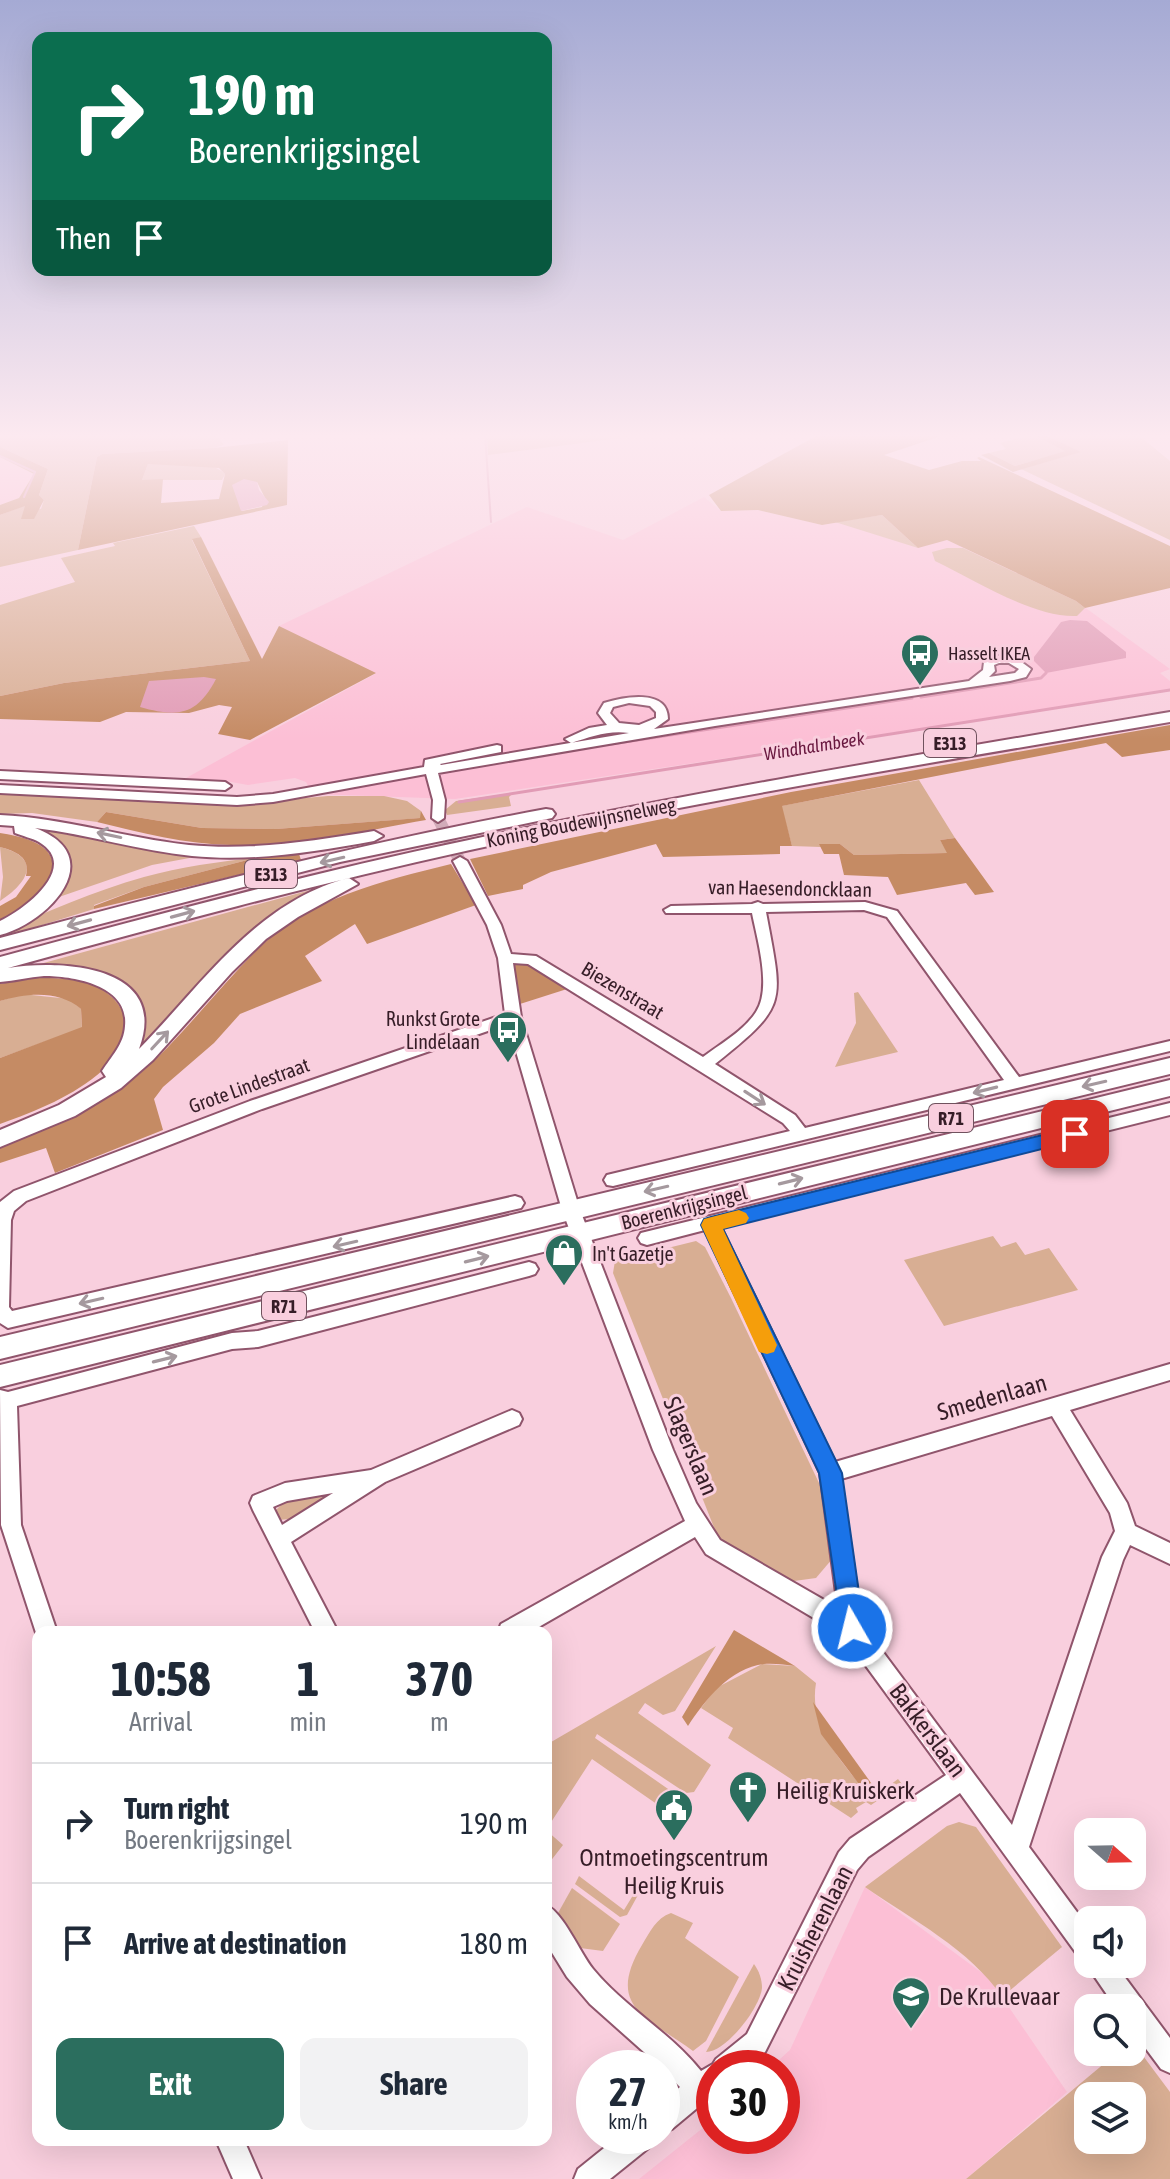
<!DOCTYPE html>
<style>
body{margin:0;font-family:"Asap Condensed",sans-serif;background:#f2f2f3;color:#1f2937;height:100vh;display:flex;flex-direction:column;font-size:30px;white-space:nowrap}
*{box-sizing:border-box;margin:0}
p{font-size:26px;color:#747a83}
.icon{flex:none;width:44px;height:44px;fill:none;stroke:currentColor;stroke-width:2;stroke-linecap:round;stroke-linejoin:round}
.map{position:relative;flex:1;overflow:hidden}
.panel{position:absolute;left:32px;top:1626px;width:520px;height:520px;display:flex;flex-direction:column;background:#fff;border-radius:16px;box-shadow:0 8px 32px #0002}
.panel>*{flex:none}
.banner{position:absolute;left:32px;top:32px;width:520px;height:244px;border-radius:16px;box-shadow:0 8px 32px #0002;background:#0b6e4f;color:#fff;overflow:hidden}
.needle{width:52px;rotate:110deg}
.controls{position:absolute;left:1074px;top:1818px;display:grid;gap:16px}
.controls a{display:grid;place-items:center;width:72px;height:72px;border-radius:16px;background:#fff;box-shadow:0 8px 32px #0002;font-size:40px}
.speed{position:absolute;left:576px;top:2050px;display:flex;gap:16px;font-size:40px;font-weight:700;text-align:center}
.speed>*{display:grid;place-content:center;width:104px;height:104px;border-radius:50%;background:#fff;box-shadow:0 8px 32px #0002;line-height:1}
.speed small{font-size:20px;font-weight:400}
.speed .limit{border:12px solid #d22;background:#fff;color:#111}
.pin{position:absolute;display:grid;place-items:center;width:68px;height:68px;color:#fff;margin:-34px;border-radius:16px;box-shadow:0 4px 12px #0006}
.me{position:absolute;width:88px;margin:-44px;rotate:352deg;stroke-linejoin:round;filter:drop-shadow(0 0 6px #0008)}
.turn{display:flex;align-items:center;gap:28px;height:168px;padding:0 24px;font-size:36px}
.turn .icon{width:104px;height:104px;stroke-width:2.5}
.turn b{display:block;font-size:56px;line-height:68px}
.then{display:flex;align-items:center;height:76px;padding:0 24px;background:#0003;gap:16px;font-size:30px}
.eta{display:flex;justify-content:space-evenly;align-items:center;height:136px;text-align:center}
.eta b{font-size:48px;font-weight:700;line-height:56px}
.button{display:flex;gap:16px;margin-top:auto;padding:16px 24px}
.button a{flex:1;height:92px;border-radius:16px;background:#2b6e5e;color:#fff;font-size:32px;font-weight:700;line-height:92px;text-align:center}
.button a+a{background:#f2f2f3;color:#1f2937}
ul{padding:0;list-style:none}
li{display:flex;align-items:center;gap:24px;height:120px;padding:0 24px;border-top:2px solid #e0e1e3}
li div{flex:1}
li b{display:block;font-size:30px}
li em{font-style:normal}
.map>svg:first-child{display:block}
.built{fill:#fcbfd5}
.green{fill:#d8ae93;fill-rule:evenodd}
.forest{fill:#c58b64;fill-rule:evenodd}
.water{fill:#e19bb5}
.lines{fill:none;stroke-linecap:round;stroke-linejoin:round}
.stream-far1{stroke:#e19bb5;stroke-width:2}
.stream{stroke:#e19bb5;stroke-width:3}
.minor-tunnel{stroke:#d2abb9;stroke-width:12;stroke-dasharray:12 6;stroke-linecap:butt}
.minor-casing{stroke:#90556c;stroke-width:4}
.highway-casing{stroke:#90556c;stroke-width:4}
.minor{fill:#fff;fill-rule:evenodd}
.highway{fill:#fff;fill-rule:evenodd}
.oneway{stroke:#a5999e}
.route{fill:#1a73e8;stroke:#114b97;stroke-width:2}
.slow{fill:#f59e0b}
.labels{text-anchor:middle;dominant-baseline:central;stroke-width:6;stroke-linejoin:round;paint-order:stroke}
.far-poi-label{font-size:18px;fill:#361d27;stroke:#f9cfde;text-anchor:start}
.shield{fill:#f9cfde;stroke:#70525e;stroke-width:2}
.shield-label{font-size:18px;font-weight:bold;fill:#361d27}
.far-water-label{font-size:18px;font-style:italic;fill:#69183f;stroke:#f9cfde}
.street-label{font-size:20px;fill:#361d27;stroke:#f9cfde}
.poi-label{font-size:20px;fill:#361d27;stroke:#f9cfde;text-anchor:end}
.near-street-label{font-size:24px;fill:#361d27;stroke:#f9cfde}
.near-poi-label{font-size:24px;fill:#361d27;stroke:#f9cfde;text-anchor:start}
</style>
<div class="map">
<svg width="1170" height="2179" viewBox="0 0 1170 2179">
<rect width="100%" height="100%" fill="#f9cfde"/>
<g class="built">
<polygon points="0,457 34,474 19,498 0,505"/>
<polygon points="704,497 721,511 758,510 822,525 882,515 947,540 1076,601 1170,669 1160,673 1170,681 1170,691 455,799 313,794 306,782 295,778 248,785 220,780 209,785 177,783 375,674 279,626 527,507 623,540"/>
<polygon points="865,1887 989,1978 1067,2092 966,2179 639,2179 714,2119 714,2136 782,2136 782,2068 770,2068 790,2050"/>
</g>
<g class="green">
<polygon points="0,434 215,434 224,445 213,448 102,454 97,457 78,550 0,567 0,515 26,505 41,509 44,500 39,495 48,469 0,447"/>
<polygon points="487,434 624,434 628,437 488,455"/>
<polygon points="1034,434 1066,451 1015,466 989,453 1006,449 1000,443"/>
<polygon points="1043,434 1137,434 1170,461 1170,540 1021,469 1080,452"/>
<path d="M148,464C169,464 210,458 225,474L222,480H142Z"/>
<polygon points="882,515 918,548 835,522"/>
<polygon points="194,526 201,537 192,540 250,661 64,683 0,696 0,605 75,582 61,558 115,546 113,543"/>
<path d="M947,548H963L1076,601L1085,608L1077,616C1033,618 975,580 935,561L932,552Z"/>
<polygon points="919,780 955,838 940,840 948,853 854,855 840,844 820,844 821,847 792,846 781,806"/>
<polygon points="0,792 227,805 328,796 384,796 407,801 421,811 421,818 276,829 202,828 106,812 97,822 32,813 0,814"/>
<polygon points="513,793 509,797 511,806 447,815 445,810 456,801"/>
<path d="M33,827L200,856L152,865L59,897C83,854 66,848 33,827Z"/>
<path d="M0,847C43,858 28,883 0,901L3,877Z"/>
<path d="M259,857L144,887L94,905V909L0,938V932C47,912 94,891 144,877C182,866 220,862 259,857Z"/>
<path d="M314,889L317,893L286,910L132,1061C144,1032 149,1009 125,985L29,967Z"/>
<polygon points="858,992 898,1052 835,1067 856,1023 854,993"/>
<polygon points="22,994 70,999 81,1009 82,1028 0,1058 0,1001"/>
<polygon points="993,1236 1001,1247 1016,1242 1025,1255 1049,1248 1078,1290 944,1326 904,1260"/>
<polygon points="696,1241 705,1247 731,1298 829,1504 833,1558 816,1578 787,1582 719,1540 613,1273 615,1261"/>
<polygon points="326,1493 326,1501 290,1519 278,1520 274,1512 284,1502"/>
<polygon points="716,1646 675,1711 663,1715 645,1703 638,1713 711,1765 694,1792 686,1793 597,1734 595,1738 681,1798 671,1814 592,1759 546,1830 563,1845 546,1867 546,1745"/>
<path d="M762,1664L795,1666L816,1683C808,1730 845,1764 871,1799L898,1779L902,1784L871,1805L866,1802L856,1808L858,1812L851,1818L728,1738L733,1728L701,1708L716,1688Z"/>
<path d="M959,1822L976,1827L1062,1947L1002,1997C971,1950 911,1919 865,1887L947,1826Z"/>
<polygon points="579,1876 624,1910 635,1892 638,1895 627,1915 620,1917 575,1884"/>
<polygon points="572,1888 620,1924 603,1951 580,1948 558,1913"/>
<path d="M671,1913L693,1923L685,1938L739,1977L706,2041L693,2051C647,2017 605,2007 642,1945C650,1932 656,1918 671,1913Z"/>
<path d="M754,1964C759,1971 762,1979 762,1988C760,2008 726,2052 706,2052Z"/>
<path d="M1132,2041L1170,2092V2179H966L1118,2052H1132ZM1088,2096H1132V2140H1088Z"/>
</g>
<g class="forest">
<polygon points="820,434 971,434 954,437 944,435 884,455 929,470 962,461 981,461 977,458 979,457 1170,546 1170,588 1085,608 1076,601 947,540 918,548 882,515 822,525 758,510 721,511 709,495"/>
<polygon points="1032,434 1043,434 1081,452 1013,472 981,455 989,453 1015,466 1065,451"/>
<path d="M288,440L287,505L78,550L97,457L102,454L213,448ZM148,464L219,468L225,474L219,499L161,503L163,479L142,480ZM257,482L265,498L262,507L242,511L234,488Z"/>
<polygon points="0,447 48,469 39,495 44,500 34,519 21,519 25,506 0,515 0,505 19,498 34,474 0,457"/>
<polygon points="201,537 262,659 279,626 376,673 250,740 218,734 232,707 219,705 189,713 126,712 100,722 0,719 0,696 64,683 250,661 192,539"/>
<polygon points="1170,725 1170,750 1122,757 1106,743 782,806 792,846 780,846 780,854 663,857 656,844 551,872 523,885 523,889 488,896 470,859 791,792"/>
<path d="M421,811L426,820C363,831 295,848 231,845C185,844 141,833 97,822L106,812L202,828L276,829L420,818Z"/>
<path d="M0,833C85,845 54,892 0,921V906L16,897L31,876H26C31,857 15,851 0,847Z"/>
<polygon points="955,838 994,892 975,895 966,883 897,895 888,877 844,875 839,854 824,854 819,844 840,844 854,855 947,853 940,840"/>
<polygon points="298,851 301,860 94,909 94,906 144,887 259,857"/>
<path d="M451,864L476,905L367,944L355,924L305,956L322,981L240,1014L214,1043L163,1087L154,1099L163,1130L55,1173L46,1148L0,1163V1146C46,1126 96,1109 136,1077C181,1039 216,990 258,949C310,898 382,881 451,864Z"/>
<polygon points="529,961 567,989 520,1004 514,963"/>
<path d="M35,978C53,978 73,978 90,984C134,1001 136,1040 103,1070C74,1096 36,1111 0,1124V1058L82,1027L81,1009C59,990 27,993 0,1001V984Z"/>
<path d="M734,1630L795,1666C786,1665 774,1663 764,1664C730,1668 705,1700 688,1726L682,1717Z"/>
<polygon points="813,1702 879,1794 871,1800 821,1734"/>
</g>
<g class="water">
<polygon points="244,479 257,482 259,490 269,502 267,505 241,511 232,485"/>
<polygon points="1070,620 1087,621 1126,652 1126,658 1046,673 1034,661 1034,657 1061,622"/>
<path d="M204,677L216,679C197,715 179,718 140,707L149,681Z"/>
</g>
<g class="lines">
<g class="stream-far1">
<polyline points="485,434 491,522"/>
<polyline points="0,456 35,472 24,497"/>
</g>
<g class="stream">
<polyline points="921,697 1041,678 1046,673"/>
<polyline points="611,744 912,698"/>
<polyline points="459,802 1170,690"/>
</g>
<polyline class="minor-tunnel" points="438,818 460,861"/>
<defs>
<g id="minor">
<path d="M998,656L1016,658L1031,669L1026,677L1010,681L715,726L438,773L445,800L444,818L438,822L432,818L433,800L426,774L273,802L237,805L0,793V785L237,797L273,794L424,767L425,760L497,745L501,746V752L440,764L441,765L629,733C608,730 591,737 571,743L565,739L589,728L607,725L598,713L604,703C623,697 668,688 668,719L654,729L969,681L983,670L984,662ZM999,663H1009L1019,669L1015,673L989,677L995,671L994,665ZM629,703L650,706L656,712V718L639,725L619,723L610,713L613,707Z"/>
<polygon points="0,771 225,782 231,786 225,790 0,779"/>
<path d="M460,857L467,861L501,925L511,954L536,956L703,1057C720,1044 744,1031 756,1012C772,988 757,939 752,913H666L664,910L671,906L752,904L758,902L763,904L865,902L897,911L1019,1077L1170,1041V1051L613,1186L607,1185L604,1180L607,1175L790,1131L783,1123L528,964L513,963L521,1017L580,1210L673,1450L696,1503L720,1540L838,1608L820,1473L705,1230L647,1245L641,1243L638,1238L641,1233L1170,1103V1115L721,1227L835,1462L1170,1364V1380L1070,1410L1127,1503L1135,1526L1170,1543V1564L1130,1545L1123,1560L1029,1847L1088,1927V1964H1115L1170,2038V2073L1161,2069L1132,2030V2008H1116L1086,1964L1088,1961L1079,1957L960,1793L868,1857L857,1870L765,2052L746,2068H714V2094L672,2129L662,2133V2102L680,2087L654,2061L590,2004L567,1977L546,1943V1905C563,1912 580,1953 593,1969C624,2007 670,2032 701,2071L713,2064L716,2059L747,2034L839,1852L850,1839L946,1775L844,1636L706,1554L695,1537L530,1632H498L501,1624L685,1521L653,1450L562,1210L508,1024L262,1109L26,1201L14,1211L11,1220L9,1307L12,1311L515,1196L521,1198L524,1203L521,1208L8,1328L0,1323V1202L14,1191L250,1101L505,1014L498,958L487,925L453,861ZM864,910L887,917L1004,1080L805,1128L795,1115L715,1064C789,1005 783,1004 766,912ZM1052,1416L1110,1513L1115,1531L1102,1557L1012,1825L862,1624L841,1479Z"/>
<polygon points="529,1262 535,1264 538,1269 535,1274 529,1276 258,1347 232,1349 17,1406 21,1525 57,1632 38,1632 38,1639 1,1525 0,1390 8,1392 232,1333 258,1331"/>
<path d="M512,1410L519,1413L522,1419L519,1425L385,1482L291,1542L338,1632H315L253,1510L250,1503L253,1496L285,1483L371,1470ZM333,1493L282,1525L273,1507L287,1501Z"/>
<polygon points="619,2136 655,2136 651,2146 610,2179 574,2179 578,2169"/>
<polygon points="216,2140 244,2140 261,2179 233,2179"/>
</g>
<g id="highway">
<path d="M1170,712V722C936,762 702,800 470,850C314,884 161,926 8,968C63,959 170,966 139,1049C202,985 257,901 349,878L358,884L298,917L266,939L232,972L153,1060L121,1088L75,1116L0,1147V1130L59,1105L106,1077L102,1071C111,1057 124,1044 125,1026C129,986 75,976 44,976C29,977 15,981 0,982V957C155,915 311,873 469,840C701,790 936,752 1170,712Z"/>
<path d="M546,809L552,810L555,814L552,818L340,862L0,950V938C181,890 362,843 546,809Z"/>
<path d="M0,815C64,818 126,838 189,845C251,851 313,841 374,831L383,836L374,841C314,852 253,862 192,856C139,851 88,834 35,828C110,856 50,922 0,935V921C24,910 81,867 39,842C32,838 22,836 15,833L14,826L0,825Z"/>
<polygon points="1170,1058 1170,1074 0,1359 0,1337"/>
<polygon points="1170,1080 1170,1096 0,1387 0,1365"/>
</g>
</defs>
<use href="#minor" class="minor-casing"/>
<use href="#highway" class="highway-casing"/>
<use href="#minor" class="minor"/>
<use href="#highway" class="highway"/>
</g>
<defs><path id="oneway-shaft" d="M-6 0H5M1.5-3L5.5 0L1.5 3" fill="none" stroke-width="1.6" stroke-linecap="round" stroke-linejoin="round" transform="scale(2)"/></defs>
<g class="oneway">
<use href="#oneway-shaft" transform="translate(109 835) rotate(-168)"/>
<use href="#oneway-shaft" transform="translate(332 860) rotate(167)"/>
<use href="#oneway-shaft" transform="translate(183 914) rotate(-15)"/>
<use href="#oneway-shaft" transform="translate(79 923) rotate(165)"/>
<use href="#oneway-shaft" transform="translate(160 1040) rotate(-47)"/>
<use href="#oneway-shaft" transform="translate(1094 1084) rotate(167)"/>
<use href="#oneway-shaft" transform="translate(985 1090) rotate(166)"/>
<use href="#oneway-shaft" transform="translate(755 1098) rotate(33)"/>
<use href="#oneway-shaft" transform="translate(791 1181) rotate(-14)"/>
<use href="#oneway-shaft" transform="translate(656 1189) rotate(167)"/>
<use href="#oneway-shaft" transform="translate(345 1244) rotate(167)"/>
<use href="#oneway-shaft" transform="translate(477 1259) rotate(-14)"/>
<use href="#oneway-shaft" transform="translate(91 1301) rotate(167)"/>
<use href="#oneway-shaft" transform="translate(165 1359) rotate(-14)"/>
</g>
<linearGradient id="sky" x2="0" y2="1"><stop stop-color="#a5aad4"/><stop offset="0.59" stop-color="#fce9f0"/><stop offset="1" stop-color="#fce9f0" stop-opacity="0"/></linearGradient>
<rect width="1170" height="739" fill="url(#sky)"/>
<polygon class="route" points="1075,1127 1082,1129 1085,1134 1082,1139 723,1229 842,1473 864,1628 861,1637 852,1640 843,1637 819,1473 701,1225 704,1219 711,1217"/>
<polygon class="slow" points="739,1210 746,1213 749,1218 746,1223 723,1229 777,1345 774,1352 767,1354 759,1352 701,1225 704,1219"/>
<defs>
<symbol id="bus-pin" viewBox="-11 -11 22 30"><path d="M0 17L-7.5 6A9.5 9.5 0 1 1 7.5 6Z" fill="#2b6e5e" stroke="#f9cfde"/><path d="M-5-6H5V4H4V6H2V4H-2V6H-4V4H-5ZM-3.5-4V0h7V-4ZM-3.5 1.2v1.5H-2V1.2ZM2 1.2v1.5H3.5V1.2Z" fill="#fff"/></symbol>
<symbol id="shop-pin" viewBox="-11 -11 22 30"><path d="M0 17L-7.5 6A9.5 9.5 0 1 1 7.5 6Z" fill="#2b6e5e" stroke="#f9cfde"/><path d="M-5-2.5h2.3a2.7 3.5 0 0 1 5.4 0H5L5.5 6h-11ZM-1.5-2.5h3a1.5 2.3 0 0 0-3 0Z" fill="#fff"/></symbol>
<symbol id="church-pin" viewBox="-11 -11 22 30"><path d="M0 17L-7.5 6A9.5 9.5 0 1 1 7.5 6Z" fill="#2b6e5e" stroke="#f9cfde"/><path d="M-1.2-6h2.4v3.5h3.3v2.4h-3.3V6h-2.4V-.1h-3.3v-2.4h3.3Z" fill="#fff"/></symbol>
<symbol id="civic-pin" viewBox="-11 -11 22 30"><path d="M0 17L-7.5 6A9.5 9.5 0 1 1 7.5 6Z" fill="#2b6e5e" stroke="#f9cfde"/><path d="M-.6-6.5H3V-4.5H.6V-3L4-1V1h2V6H-6V1h2V-1L-.6-3ZM-1.2 2.5V6h2.4V2.5Z" fill="#fff"/></symbol>
<symbol id="school-pin" viewBox="-11 -11 22 30"><path d="M0 17L-7.5 6A9.5 9.5 0 1 1 7.5 6Z" fill="#2b6e5e" stroke="#f9cfde"/><path d="M0-5L7-2L0 1L-7-2ZM-4 1L0 2.5L4 1V4Q0 6-4 4Z" fill="#fff"/></symbol>
</defs>
<g fill-rule="evenodd">
<use href="#bus-pin" x="898" y="631" width="44" height="60"/>
<use href="#bus-pin" x="486" y="1008" width="44" height="60"/>
<use href="#shop-pin" x="542" y="1231" width="44" height="60"/>
<use href="#church-pin" x="726" y="1768" width="44" height="60"/>
<use href="#civic-pin" x="652" y="1786" width="44" height="60"/>
<use href="#school-pin" x="889" y="1974" width="44" height="60"/>
</g>
<g class="labels">
<g class="far-poi-label">
<text x="948" y="653">Hasselt IKEA</text>
</g>
<g class="shield">
<rect x="924" y="729" width="52" height="28" rx="6"/>
<rect x="245" y="860" width="52" height="28" rx="6"/>
<rect x="929" y="1104" width="44" height="28" rx="6"/>
<rect x="262" y="1292" width="44" height="28" rx="6"/>
</g>
<g class="shield-label">
<text x="950" y="743">E313</text>
<text x="271" y="874">E313</text>
<text x="951" y="1118">R71</text>
<text x="284" y="1306">R71</text>
</g>
<g class="far-water-label">
<text transform="translate(814 746) rotate(-9)">Windhalmbeek</text>
</g>
<g class="street-label">
<text transform="translate(581 822) rotate(-11)">Koning Boudewijnsnelweg</text>
<text transform="translate(790 888) rotate(1)">van Haesendoncklaan</text>
<text transform="translate(623 990) rotate(31)">Biezenstraat</text>
<text transform="translate(249 1085) rotate(-20)">Grote Lindestraat</text>
<text transform="translate(684 1207) rotate(-14)">Boerenkrijgsingel</text>
</g>
<g class="poi-label">
<text x="480" y="1018">Runkst Grote<tspan x="480" dy="23">Lindelaan</tspan></text>
<text x="592" y="1253" text-anchor="start">In't Gazetje</text>
</g>
<g class="near-street-label">
<text transform="translate(992 1397) rotate(-16)">Smedenlaan</text>
<text transform="translate(691 1446) rotate(67)">Slagerslaan</text>
<text transform="translate(928 1730) rotate(53)">Bakkerslaan</text>
<text transform="translate(815 1928) rotate(-63)">Kruisherenlaan</text>
</g>
<g class="near-poi-label">
<text x="776" y="1790">Heilig Kruiskerk</text>
<text x="674" y="1857" text-anchor="middle">Ontmoetingscentrum<tspan x="674" dy="28">Heilig Kruis</tspan></text>
<text x="939" y="1996">De Krullevaar</text>
</g>
</g>
</svg>
<div class="controls">
<a><svg class="needle" viewBox="-14 -14 28 28"><path d="M0-13l5 13h-10z" fill="#e53935"/><path d="M0 13l5-13h-10z" fill="#747a83"/></svg></a>
<a><svg class="icon" aria-label="sound" viewBox="0 0 24 24"><path d="M4 9h4l5-4v14l-5-4H4zM17 9q2 3 0 6"/></svg></a>
<a><svg class="icon" aria-label="search" viewBox="0 0 24 24"><circle cx="10" cy="10" r="6"/><path d="M15 15l6 6"/></svg></a>
<a><svg class="icon" aria-label="layers" viewBox="0 0 24 24"><path d="M12 4l9 5-9 5-9-5zM3 14l9 5 9-5"/></svg></a>
</div>
<div class="speed"><div>27<small>km/h</small></div><div class="limit">30</div></div>
<div class="pin" style="left:1075px;top:1134px;background:#d93025"><svg class="icon" aria-label="arrive" viewBox="0 0 24 24"><path d="M6 21V4h12l-3 4 3 4H6"/></svg></div>
<svg class="me" style="left:852px;top:1628px" viewBox="-20 -20 40 40"><circle r="17" fill="#1a73e8" stroke="#fff" stroke-width="3"/><path d="M0-11L8 9 0 5-8 9z" fill="#fff"/></svg>
<div class="banner">
<div class="turn"><svg class="icon" aria-label="right" viewBox="0 0 24 24"><path d="M7 20v-9h11M14 6l5 5-5 5"/></svg><div><b>190 m</b>Boerenkrijgsingel</div></div>
<div class="then">Then<svg class="icon" aria-label="arrive" viewBox="0 0 24 24"><path d="M6 21V4h12l-3 4 3 4H6"/></svg></div>
</div>
<section class="panel">
<div class="eta">
<div><b>10:58</b><p>Arrival</p></div>
<div><b>1</b><p>min</p></div>
<div><b>370</b><p>m</p></div>
</div>
<ul>
<li><svg class="icon" aria-label="right" viewBox="0 0 24 24"><path d="M7 20v-9h11M14 6l5 5-5 5"/></svg><div><b>Turn right</b><p>Boerenkrijgsingel</p></div><em>190 m</em></li>
<li><svg class="icon" aria-label="arrive" viewBox="0 0 24 24"><path d="M6 21V4h12l-3 4 3 4H6"/></svg><div><b>Arrive at destination</b></div><em>180 m</em></li>
</ul>
<div class="button"><a>Exit</a><a>Share</a></div>
</section>
</div>
